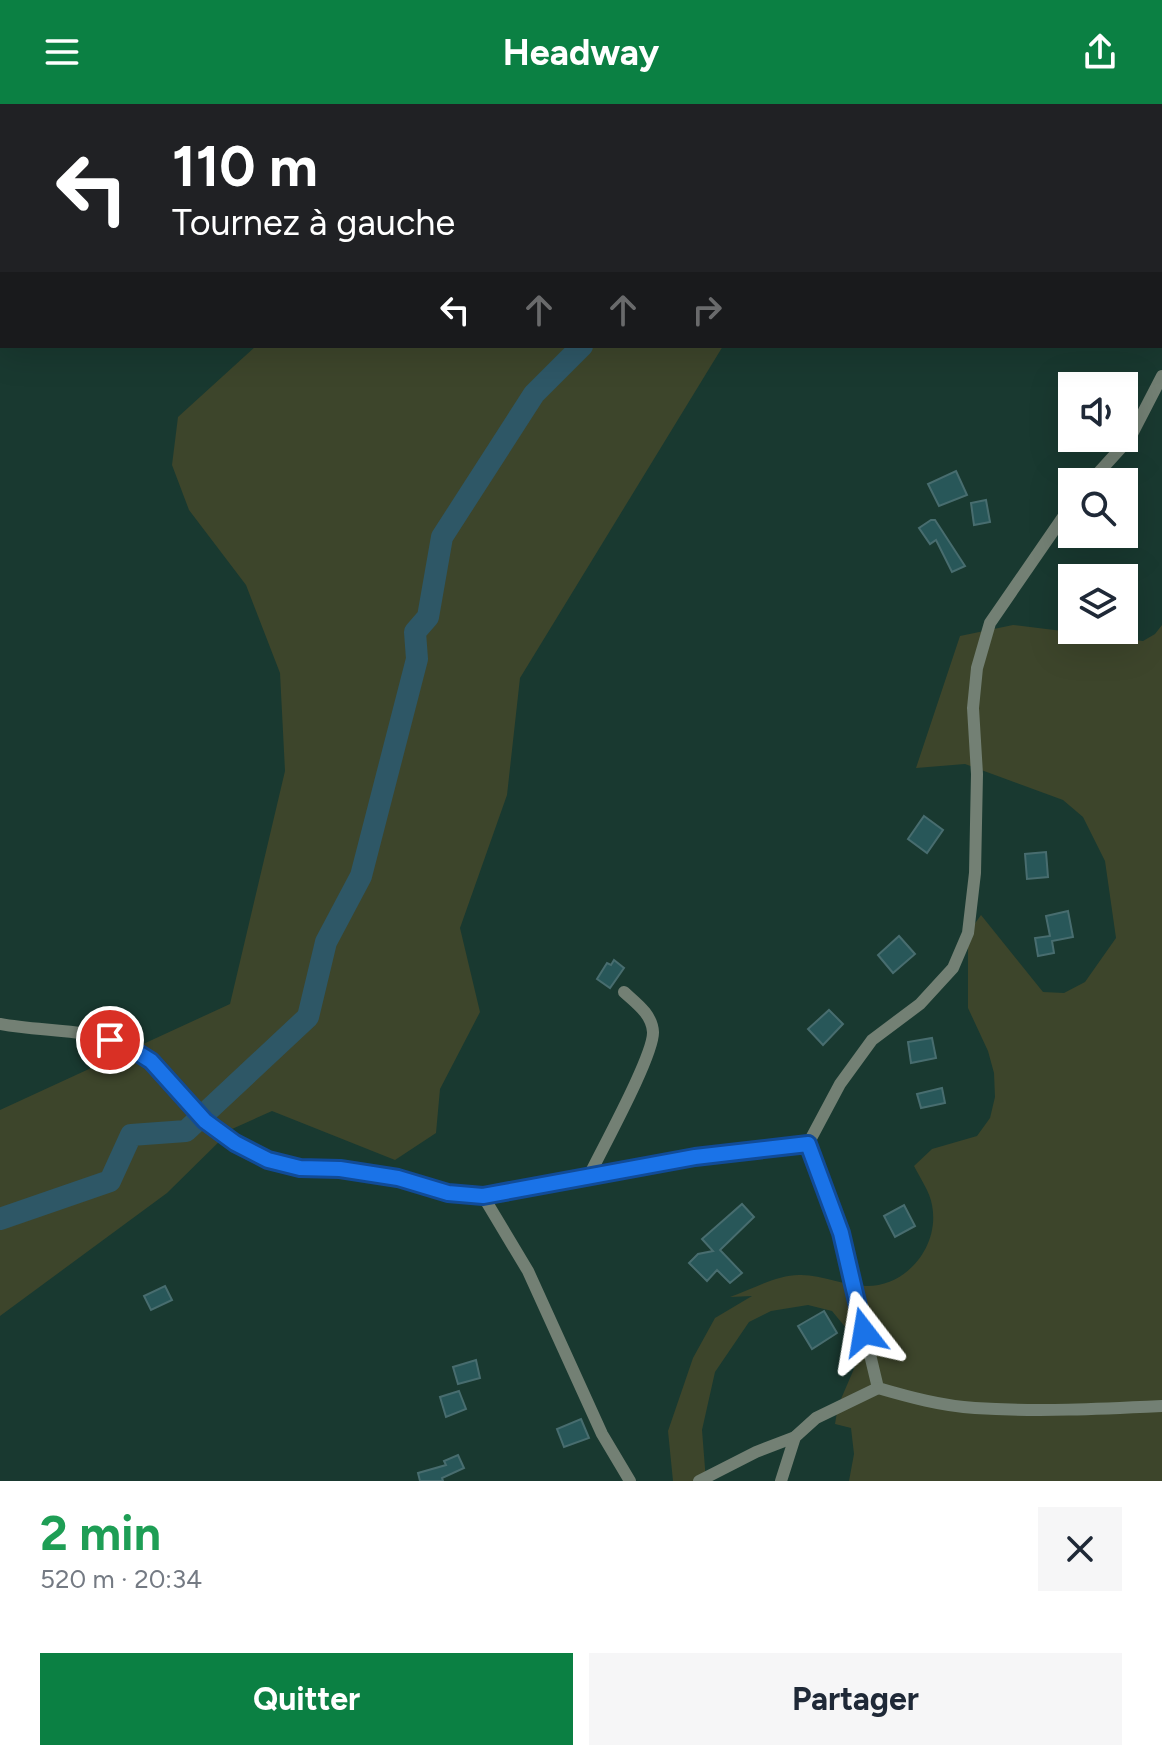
<!DOCTYPE html>
<html lang="fr">
<meta charset="utf-8">
<style>
body{margin:0;font-family:Figtree,sans-serif;background:#f6f6f7;color:#1f2937;height:100vh;display:flex;flex-direction:column;font-size:30px;white-space:nowrap}
*{box-sizing:border-box;margin:0}
p{font-size:26px;color:#747a83}
.icon{flex:none;width:44px;height:44px;fill:none;stroke:currentColor;stroke-width:2;stroke-linecap:round;stroke-linejoin:round}
.map{position:relative;height:1377px;overflow:hidden}
.panel{display:flex;flex-direction:column;background:#fff;flex:1}
.panel>*{flex:none}
.guide{position:absolute;left:0px;top:0px;width:1162px;height:244px;box-shadow:0 8px 32px #0002;background:#202124;color:#fff;overflow:hidden}
.buttons{position:absolute;left:1058px;top:268px;display:grid;gap:16px}
.buttons a{display:grid;place-items:center;width:80px;height:80px;border-radius:0px;background:#fff;box-shadow:0 8px 32px #0002;font-size:40px}
.pin{position:absolute;display:grid;place-items:center;width:68px;height:68px;color:#fff;margin:-34px;border:4px solid #fff;border-radius:50%;box-shadow:0 2px 8px #0007}
.me{position:absolute;width:88px;margin:-44px;rotate:346deg;stroke-linejoin:round;filter:drop-shadow(0 0 6px #0008)}
.turn{display:flex;align-items:center;gap:28px;height:168px;padding:0 40px;font-size:36px}
.turn .icon{width:104px;height:104px;stroke-width:2.5}
.turn b{display:block;font-size:56px;line-height:68px}
.lanes{display:flex;align-items:center;height:76px;padding:0 40px;background:#0003;justify-content:center;gap:40px;direction:ltr}
.lanes .off{opacity:.35}
.round{display:grid;place-items:center;flex:none;width:84px;height:84px;border-radius:0px;background:#f6f6f7}
.headline{display:flex;align-items:center;justify-content:space-between;height:136px;padding:0 40px}
h1{font-size:48px;font-weight:700;line-height:60px;color:#1e9e55}
.primary-button{display:flex;gap:16px;margin-top:auto;padding:16px 40px}
.primary-button a{flex:1;height:92px;border-radius:0px;background:#0b8043;color:#fff;font-size:32px;font-weight:700;line-height:92px;text-align:center}
.primary-button a+a{background:#f6f6f7;color:#1f2937}
header{display:flex;justify-content:space-between;align-items:center;height:104px;padding:0 40px;background:#0b8043;color:#fff;font-size:36px;font-weight:700}
.map>svg:first-child{display:block}
.green{fill:#3d452b}
.lines{fill:none;stroke-linecap:round;stroke-linejoin:round}
.river{stroke:#2e5766;stroke-width:22}
.building{fill:#285759;stroke:#486d6f;stroke-width:2}
.street{stroke:#738074;stroke-width:12}
.route-casing{stroke:#114b97;stroke-width:20}
.route{stroke:#1a73e8;stroke-width:14}
</style>
<header><svg class="icon" aria-label="menu" viewBox="0 0 24 24"><path d="M4 6h16M4 12h16M4 18h16"/></svg>Headway<svg class="icon" aria-label="share" viewBox="0 0 24 24"><path d="M12 15V3M7 8l5-5 5 5M5 13v7h14v-7"/></svg></header>
<div class="map">
<svg width="1162" height="1377" viewBox="0 0 1162 1377">
<rect width="100%" height="100%" fill="#193930"/>
<g class="green">
<polygon points="556,0 1027,0 1029,2 556,2"/>
<polygon points="256,242 723,242 520,574 507,691 460,824 480,908 440,985 436,1029 395,1056 272,1007 232,1025 167,1089 0,1212 0,1006 230,900 285,667 280,569 246,481 189,406 172,361 178,313"/>
<path d="M1013,521L1143,537L1155,530L1162,521V1377H849L854,1350L851,1324L835,1320L838,1302L856,1260L846,1224L832,1207L808,1201L771,1207L749,1218L715,1268L702,1326L706,1377H673L668,1327L693,1254L715,1214L752,1192L730,1193C751,1186 778,1170 801,1171C823,1171 844,1182 867,1182C908,1182 940,1141 932,1101C930,1088 920,1074 914,1062L932,1045L977,1032L990,1014L995,993L994,969L988,947L968,904V829L981,811L1043,888L1064,889L1085,878L1116,834L1105,757L1083,713L1063,696L965,660L916,664L960,532Z"/>
</g>
<g class="lines">
<g class="river">
<polyline points="723,2 724,0"/>
<polyline points="0,1115 110,1077 131,1031 186,1027 308,913 326,838 361,772 417,555 415,528 428,513 442,433 534,290 582,242"/>
</g>
</g>
<g class="building">
<polygon points="956,367 967,391 939,402 928,380"/>
<polygon points="986,396 990,418 974,421 971,399"/>
<polygon points="931,416 935,416 965,462 952,468 936,436 930,440 919,424"/>
<polygon points="924,712 943,726 927,749 908,735"/>
<polygon points="1046,748 1048,773 1027,775 1025,750"/>
<polygon points="1068,807 1073,833 1052,837 1054,849 1038,852 1035,834 1050,832 1046,812"/>
<polygon points="899,832 915,850 893,869 878,851"/>
<polygon points="614,856 624,864 610,884 597,875 607,859 611,861"/>
<polygon points="829,906 843,920 823,941 808,925"/>
<polygon points="932,934 936,954 911,959 908,938"/>
<polygon points="942,984 945,999 921,1004 917,990"/>
<polygon points="742,1100 754,1113 720,1146 742,1169 730,1179 717,1166 707,1177 689,1159 698,1150 713,1147 702,1135"/>
<polygon points="904,1101 915,1122 895,1133 884,1112"/>
<polygon points="165,1182 172,1196 151,1206 144,1192"/>
<polygon points="824,1207 837,1229 812,1245 798,1222"/>
<polygon points="476,1256 480,1274 458,1280 453,1263"/>
<polygon points="459,1287 466,1305 446,1313 440,1293"/>
<polygon points="581,1315 589,1334 564,1343 557,1325"/>
<polygon points="458,1351 464,1364 442,1374 443,1377 420,1377 418,1369 446,1361 444,1357"/>
</g>
<g class="lines">
<g class="street">
<polyline points="1090,378 1130,334 1162,272"/>
<path d="M0,920C41,928 87,924 126,941C160,957 178,993 205,1017C222,1033 245,1047 267,1056C293,1066 319,1061 345,1066C392,1073 436,1088 483,1092L695,1053L808,1040L841,1129L878,1284C909,1293 942,1302 975,1304C1037,1308 1100,1305 1162,1302"/>
<polyline points="808,1040 840,980 872,936 920,900 953,864 968,829 975,769 977,670 973,604 977,564 990,519 1072,400"/>
<path d="M589,1072C602,1045 654,951 653,928C652,910 636,899 624,888"/>
<polyline points="483,1092 528,1167 602,1330 630,1377"/>
<polyline points="699,1377 756,1348 795,1333"/>
<polyline points="781,1377 795,1333 816,1314 878,1284"/>
</g>
</g>
<g class="lines">
<defs>
<polyline id="route" points="110,936 127,942 151,957 205,1017 235,1039 268,1056 300,1064 340,1065 398,1074 448,1089 483,1092 695,1053 808,1040 841,1129 864,1228"/>
</defs>
<use href="#route" class="route-casing"/>
<use href="#route" class="route"/>
</g>
</svg>
<div class="buttons">
<a><svg class="icon" aria-label="sound" viewBox="0 0 24 24"><path d="M4 9h4l5-4v14l-5-4H4zM17 9q2 3 0 6"/></svg></a>
<a><svg class="icon" aria-label="search" viewBox="0 0 24 24"><circle cx="10" cy="10" r="6"/><path d="M15 15l6 6"/></svg></a>
<a><svg class="icon" aria-label="layers" viewBox="0 0 24 24"><path d="M12 4l9 5-9 5-9-5zM3 14l9 5 9-5"/></svg></a>
</div>
<div class="pin" style="left:110px;top:936px;background:#d93025"><svg class="icon" aria-label="arrive" viewBox="0 0 24 24"><path d="M6 21V4h12l-3 4 3 4H6"/></svg></div>
<svg class="me" style="left:864px;top:1228px" viewBox="-20 -20 40 40"><path d="M0-17L14 15 0 8-14 15z" fill="#1a73e8" stroke="#fff" stroke-width="4"/></svg>
<div class="guide">
<div class="turn"><svg class="icon" aria-label="left" viewBox="0 0 24 24"><path d="M17 20v-9H6M10 6l-5 5 5 5"/></svg><div><b>110 m</b>Tournez à gauche</div></div>
<div class="lanes"><svg class="icon" aria-label="left" viewBox="0 0 24 24"><path d="M17 20v-9H6M10 6l-5 5 5 5"/></svg><svg class="icon off" aria-label="ahead" viewBox="0 0 24 24"><path d="M12 20V5M6 11l6-6 6 6"/></svg><svg class="icon off" aria-label="ahead" viewBox="0 0 24 24"><path d="M12 20V5M6 11l6-6 6 6"/></svg><svg class="icon off" aria-label="right" viewBox="0 0 24 24"><path d="M7 20v-9h11M14 6l5 5-5 5"/></svg></div>
</div>
</div>
<section class="panel">
<div class="headline"><div><h1>2 min</h1><p>520 m · 20:34</p></div><a class="round"><svg class="icon" aria-label="close" viewBox="0 0 24 24"><path d="M6 6l12 12M18 6L6 18"/></svg></a></div>
<div class="primary-button"><a>Quitter</a><a>Partager</a></div>
</section>
